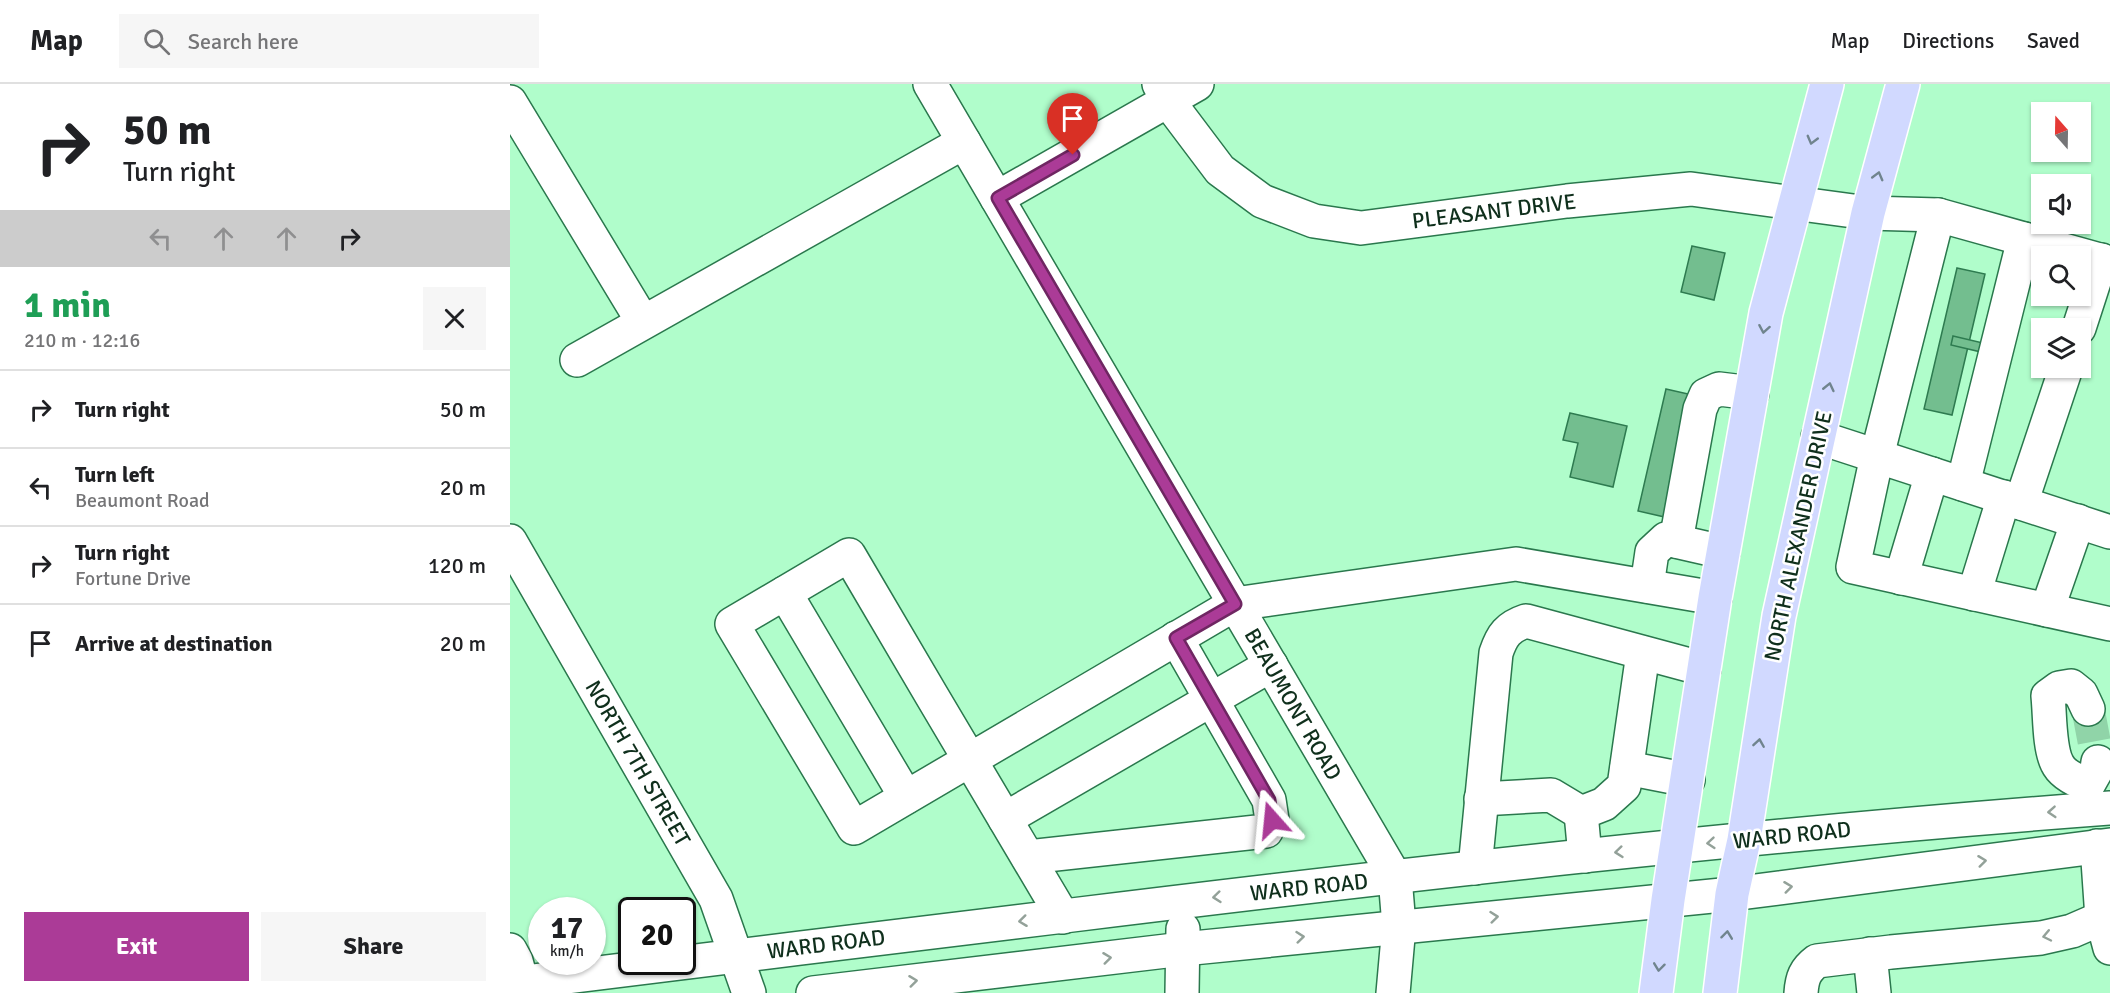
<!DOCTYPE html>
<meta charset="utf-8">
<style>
body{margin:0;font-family:Signika,sans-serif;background:#f6f6f6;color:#202124;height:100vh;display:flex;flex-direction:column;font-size:22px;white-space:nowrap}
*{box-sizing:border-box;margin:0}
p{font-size:20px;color:#757577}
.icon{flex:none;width:33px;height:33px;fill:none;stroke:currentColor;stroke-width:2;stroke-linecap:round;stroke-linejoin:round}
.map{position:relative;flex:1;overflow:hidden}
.details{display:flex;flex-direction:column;background:#fff;width:510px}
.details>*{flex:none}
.hud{background:#fff;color:#202124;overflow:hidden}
.needle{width:39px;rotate:340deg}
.fabs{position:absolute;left:1521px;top:18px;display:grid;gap:12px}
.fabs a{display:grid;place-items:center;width:60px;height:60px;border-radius:0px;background:#fff;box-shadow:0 2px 4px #0004;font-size:30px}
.speed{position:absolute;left:18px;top:813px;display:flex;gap:12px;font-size:30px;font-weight:700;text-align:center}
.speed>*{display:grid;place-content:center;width:78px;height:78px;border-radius:50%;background:#fff;box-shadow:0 2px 4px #0004;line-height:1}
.speed small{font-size:15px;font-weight:400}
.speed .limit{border:3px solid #111;border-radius:9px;background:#fff;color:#111}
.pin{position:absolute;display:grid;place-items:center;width:51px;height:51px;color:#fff;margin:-62px -26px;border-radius:50% 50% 50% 0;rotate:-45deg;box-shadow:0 0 6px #0007}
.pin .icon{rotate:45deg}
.me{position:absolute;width:66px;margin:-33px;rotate:342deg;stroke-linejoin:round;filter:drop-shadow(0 0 4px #0008)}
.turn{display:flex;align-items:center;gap:21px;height:126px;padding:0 24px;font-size:27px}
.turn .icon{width:78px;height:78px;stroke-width:2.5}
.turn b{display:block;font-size:42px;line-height:51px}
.lanes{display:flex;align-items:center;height:57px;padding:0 24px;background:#0003;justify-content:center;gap:30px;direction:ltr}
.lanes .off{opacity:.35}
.round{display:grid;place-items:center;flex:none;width:63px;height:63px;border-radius:0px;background:#f6f6f6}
.summary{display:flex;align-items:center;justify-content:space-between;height:102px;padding:0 24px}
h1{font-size:36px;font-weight:800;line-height:45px;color:#1e9e55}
.button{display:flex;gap:12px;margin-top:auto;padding:12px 24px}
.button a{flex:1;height:69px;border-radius:0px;background:#ab3b97;color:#fff;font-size:24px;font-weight:800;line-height:69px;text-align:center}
.button a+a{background:#f6f6f6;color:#202124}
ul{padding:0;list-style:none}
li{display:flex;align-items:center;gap:18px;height:78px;padding:0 24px;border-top:2px solid #e0e0e0}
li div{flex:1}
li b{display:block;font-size:22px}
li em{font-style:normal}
header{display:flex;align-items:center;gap:36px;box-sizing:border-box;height:84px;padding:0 30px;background:#fff;border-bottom:2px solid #e0e0e0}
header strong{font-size:28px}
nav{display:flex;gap:33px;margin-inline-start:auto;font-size:21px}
.search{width:420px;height:54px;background:#f6f6f6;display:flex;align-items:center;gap:15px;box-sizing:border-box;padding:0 21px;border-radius:0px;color:#757577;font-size:22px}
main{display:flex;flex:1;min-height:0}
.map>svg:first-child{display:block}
.building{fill:#73be8f;stroke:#2e7b50;stroke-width:1.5}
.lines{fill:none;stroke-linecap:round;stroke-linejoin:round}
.minor-tunnel{stroke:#90d4a8;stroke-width:33;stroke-dasharray:33 16;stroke-linecap:butt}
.minor-casing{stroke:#2a784d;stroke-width:36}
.major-casing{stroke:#fff;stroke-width:36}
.minor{stroke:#fff;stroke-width:33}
.major{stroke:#d1d9ff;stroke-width:33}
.oneway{stroke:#70848e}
.oneway2{stroke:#93a199}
.route-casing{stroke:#6f2662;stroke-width:15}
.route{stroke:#ab3b97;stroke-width:10}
.labels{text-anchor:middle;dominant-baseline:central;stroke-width:5;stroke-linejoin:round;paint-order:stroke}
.street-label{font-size:22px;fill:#0f2f1c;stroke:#fff}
</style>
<header>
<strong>Map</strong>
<div class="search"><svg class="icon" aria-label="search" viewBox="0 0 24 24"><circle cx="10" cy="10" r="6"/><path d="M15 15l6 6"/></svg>Search here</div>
<nav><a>Map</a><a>Directions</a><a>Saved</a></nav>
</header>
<main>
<section class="details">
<div class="hud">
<div class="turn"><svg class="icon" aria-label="right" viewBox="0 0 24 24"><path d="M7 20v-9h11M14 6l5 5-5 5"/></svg><div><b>50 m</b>Turn right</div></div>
<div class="lanes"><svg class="icon off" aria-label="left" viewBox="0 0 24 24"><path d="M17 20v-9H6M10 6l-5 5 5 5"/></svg><svg class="icon off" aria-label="ahead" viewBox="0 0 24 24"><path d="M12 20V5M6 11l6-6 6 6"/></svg><svg class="icon off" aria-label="ahead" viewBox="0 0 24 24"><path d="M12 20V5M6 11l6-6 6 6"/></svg><svg class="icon" aria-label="right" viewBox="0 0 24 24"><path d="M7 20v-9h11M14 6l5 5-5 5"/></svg></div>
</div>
<div class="summary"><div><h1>1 min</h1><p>210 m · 12:16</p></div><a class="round"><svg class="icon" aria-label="close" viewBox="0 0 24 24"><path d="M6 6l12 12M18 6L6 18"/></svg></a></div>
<ul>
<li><svg class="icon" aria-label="right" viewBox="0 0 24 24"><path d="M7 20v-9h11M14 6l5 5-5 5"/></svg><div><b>Turn right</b></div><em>50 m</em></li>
<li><svg class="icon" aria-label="left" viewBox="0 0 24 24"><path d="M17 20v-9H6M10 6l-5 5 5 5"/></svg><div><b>Turn left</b><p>Beaumont Road</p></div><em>20 m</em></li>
<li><svg class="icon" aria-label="right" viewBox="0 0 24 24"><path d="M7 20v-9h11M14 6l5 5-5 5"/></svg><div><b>Turn right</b><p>Fortune Drive</p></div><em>120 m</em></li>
<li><svg class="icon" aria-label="arrive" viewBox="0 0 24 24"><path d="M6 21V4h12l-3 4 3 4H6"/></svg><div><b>Arrive at destination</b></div><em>20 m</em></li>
</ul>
<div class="button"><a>Exit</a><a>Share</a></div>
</section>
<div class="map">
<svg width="1600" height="909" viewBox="0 0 1600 909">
<rect width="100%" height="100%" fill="#b0fdcb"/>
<g class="building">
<polygon points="1182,162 1215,169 1204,216 1171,208"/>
<polygon points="1447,184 1475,190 1442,331 1414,325"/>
<polygon points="1443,252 1473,259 1471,268 1441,261"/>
<polygon points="1156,305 1187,312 1159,434 1128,427"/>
<polygon points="1060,329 1117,342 1103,403 1060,393 1068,359 1053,356"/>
</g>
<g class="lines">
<polyline class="minor-tunnel" points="1578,625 1588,678"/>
<defs>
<g id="minor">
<polyline points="420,0 885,793 889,842 883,909"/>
<polyline points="649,0 658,17 710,86 752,117 804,137 851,144 1057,117 1181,105 1358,129 1428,131 1600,179"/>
<polyline points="0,18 133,238"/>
<polyline points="487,114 687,0"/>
<polyline points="1428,131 1367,372 1343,483 1600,540"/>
<polyline points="1569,244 1591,176"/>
<polyline points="67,276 454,58"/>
<polyline points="1308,353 1600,448"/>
<polyline points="1453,400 1514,155"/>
<polyline points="1511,419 1556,284"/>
<polyline points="0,457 206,815 239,909"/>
<polyline points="1166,457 1190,325 1196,311 1209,305 1242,309"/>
<polyline points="1391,494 1422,390"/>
<polyline points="1137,502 1142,468 1156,455 1213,468"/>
<polyline points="275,509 396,713"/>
<polyline points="1464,510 1494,413"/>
<polyline points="1537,526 1568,437"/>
<path d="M1578,625L1571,610L1561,602L1549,604L1538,612C1540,631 1539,663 1547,679C1552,690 1567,697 1578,701L1587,685L1588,678"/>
<polyline points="1117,684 1178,696"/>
<polyline points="971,715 1041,711 1071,729"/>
<polyline points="495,735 761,581"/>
<polyline points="1587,762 1592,834 1600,864"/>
<polyline points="1075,772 1071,729 1094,720 1114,702 1133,569"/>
<polyline points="518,773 756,747 762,736 759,716 666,554"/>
<path d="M965,784L986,569C992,551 998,543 1016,537L1194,585"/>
<path d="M553,833C481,712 410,592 339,471L222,540L344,744L725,520L1006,480L1205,514"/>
<polyline points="0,866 6,877 12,899"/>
<polyline points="1360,870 1364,909"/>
<path d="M0,900C185,876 369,855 554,832C902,789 1250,750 1600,724"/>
<polyline points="303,909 673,865 1222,810 1600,761"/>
<polyline points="672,909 673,845"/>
<path d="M1291,909C1292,894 1295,886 1307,877L1381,868L1531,854L1562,847L1592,834"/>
</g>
<g id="major">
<polyline points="1146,909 1158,816 1205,514 1256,229 1317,0"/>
<polyline points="1210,909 1222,810 1234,756 1269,532 1358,129 1393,0"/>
</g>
</defs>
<use href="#minor" class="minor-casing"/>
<use href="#major" class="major-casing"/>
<use href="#minor" class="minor"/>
<use href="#major" class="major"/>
</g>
<defs><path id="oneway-chevron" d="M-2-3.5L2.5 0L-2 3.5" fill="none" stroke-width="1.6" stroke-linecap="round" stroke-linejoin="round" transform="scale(1.5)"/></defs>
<g class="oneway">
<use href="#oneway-chevron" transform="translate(1302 56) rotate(105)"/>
<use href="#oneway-chevron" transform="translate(1368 92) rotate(-75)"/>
<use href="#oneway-chevron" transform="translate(1254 245) rotate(100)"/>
<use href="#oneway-chevron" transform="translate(1319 303) rotate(-77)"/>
<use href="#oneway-chevron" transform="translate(1249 659) rotate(-81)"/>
<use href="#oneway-chevron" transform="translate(1217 851) rotate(-83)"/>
<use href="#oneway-chevron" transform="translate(1149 883) rotate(97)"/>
</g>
<g class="oneway2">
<use href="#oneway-chevron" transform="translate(1542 728) rotate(176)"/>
<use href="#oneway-chevron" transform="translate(1201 759) rotate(175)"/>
<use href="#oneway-chevron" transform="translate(1109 768) rotate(174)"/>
<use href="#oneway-chevron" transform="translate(1472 777) rotate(-7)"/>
<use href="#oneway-chevron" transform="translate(1278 803) rotate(-7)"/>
<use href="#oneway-chevron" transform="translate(707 813) rotate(174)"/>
<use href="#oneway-chevron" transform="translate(984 833) rotate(-6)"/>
<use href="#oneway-chevron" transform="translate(513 837) rotate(173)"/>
<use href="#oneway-chevron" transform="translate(1537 852) rotate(168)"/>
<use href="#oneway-chevron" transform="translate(790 853) rotate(-6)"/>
<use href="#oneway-chevron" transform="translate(597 874) rotate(-7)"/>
<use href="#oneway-chevron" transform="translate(403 897) rotate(-7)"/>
</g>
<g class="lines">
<defs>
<polyline id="route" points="563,71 488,114 725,520 666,554 759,716 762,736"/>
</defs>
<use href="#route" class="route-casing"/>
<use href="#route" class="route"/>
</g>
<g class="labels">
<g class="street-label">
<text transform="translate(984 127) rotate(-7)">PLEASANT DRIVE</text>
<text transform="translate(1288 452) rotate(-78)">NORTH ALEXANDER DRIVE</text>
<text transform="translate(783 620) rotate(60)">BEAUMONT ROAD</text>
<text transform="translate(128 679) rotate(60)">NORTH 7TH STREET</text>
<text transform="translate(1282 751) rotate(-6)">WARD ROAD</text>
<text transform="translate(799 803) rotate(-6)">WARD ROAD</text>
<text transform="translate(316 860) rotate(-7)">WARD ROAD</text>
</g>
</g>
</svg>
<div class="fabs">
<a><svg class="needle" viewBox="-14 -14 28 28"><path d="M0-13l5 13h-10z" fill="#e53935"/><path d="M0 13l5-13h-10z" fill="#757577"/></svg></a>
<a><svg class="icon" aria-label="sound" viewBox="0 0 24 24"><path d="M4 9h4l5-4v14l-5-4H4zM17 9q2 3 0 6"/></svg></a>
<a><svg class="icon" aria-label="search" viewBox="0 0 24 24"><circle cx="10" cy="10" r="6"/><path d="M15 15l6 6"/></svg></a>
<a><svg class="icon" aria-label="layers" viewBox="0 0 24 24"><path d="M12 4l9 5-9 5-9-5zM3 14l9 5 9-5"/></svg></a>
</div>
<div class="speed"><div>17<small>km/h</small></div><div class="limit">20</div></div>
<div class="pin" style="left:563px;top:71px;background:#d93025"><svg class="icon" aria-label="arrive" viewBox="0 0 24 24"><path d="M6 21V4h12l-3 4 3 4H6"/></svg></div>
<svg class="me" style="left:762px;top:736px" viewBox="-20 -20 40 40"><path d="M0-17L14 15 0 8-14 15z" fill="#ab3b97" stroke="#fff" stroke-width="4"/></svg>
</div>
</main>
